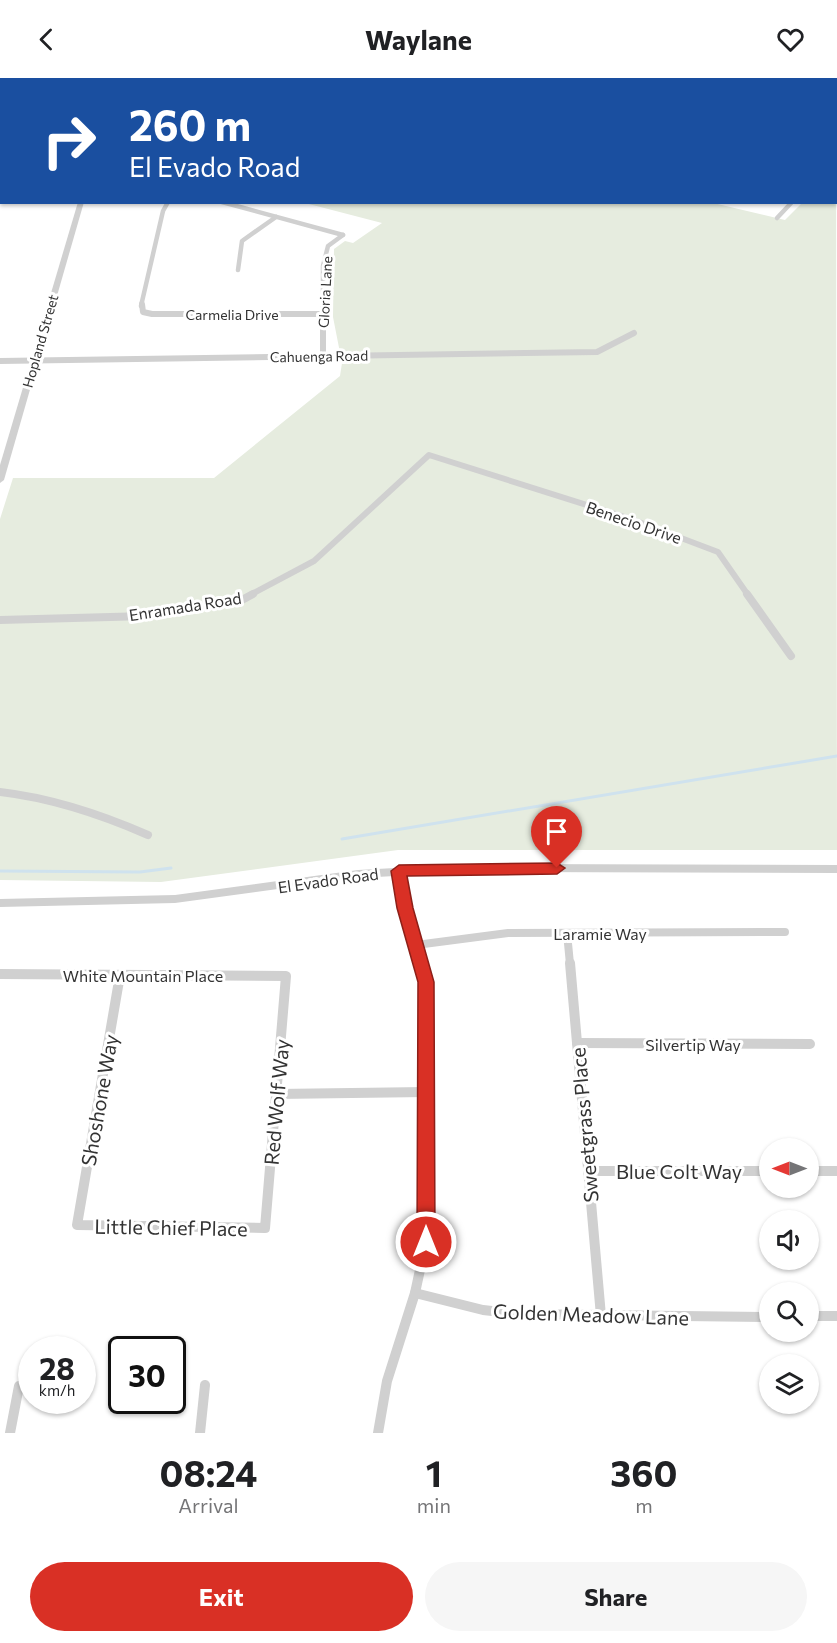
<!DOCTYPE html>
<style>
body{margin:0;font-family:Commissioner,sans-serif;background:#f6f6f6;color:#202124;height:100vh;display:flex;flex-direction:column;font-size:22px;white-space:nowrap}
*{box-sizing:border-box;margin:0}
p{font-size:20px;color:#757577}
.icon{flex:none;width:33px;height:33px;fill:none;stroke:currentColor;stroke-width:2;stroke-linecap:round;stroke-linejoin:round}
.map{position:relative;height:1355px;overflow:hidden}
.panel{display:flex;flex-direction:column;background:#fff;flex:1}
.panel>*{flex:none}
.guide{position:absolute;left:0px;top:0px;width:837px;height:126px;box-shadow:0 2px 4px #0004;background:#1a4fa0;color:#fff;overflow:hidden}
.needle{width:39px;rotate:270deg}
.controls{position:absolute;left:759px;top:1060px;display:grid;gap:12px}
.controls a{display:grid;place-items:center;width:60px;height:60px;border-radius:50%;background:#fff;box-shadow:0 2px 4px #0004;font-size:30px}
.speed{position:absolute;left:18px;top:1258px;display:flex;gap:12px;font-size:30px;font-weight:700;text-align:center}
.speed>*{display:grid;place-content:center;width:78px;height:78px;border-radius:50%;background:#fff;box-shadow:0 2px 4px #0004;line-height:1}
.speed small{font-size:15px;font-weight:400}
.speed .limit{border:3px solid #111;border-radius:9px;background:#fff;color:#111}
.pin{position:absolute;display:grid;place-items:center;width:51px;height:51px;color:#fff;margin:-62px -26px;border-radius:50% 50% 50% 0;rotate:-45deg;box-shadow:0 0 6px #0007}
.pin .icon{rotate:45deg}
.me{position:absolute;width:66px;margin:-33px;rotate:0deg;stroke-linejoin:round;filter:drop-shadow(0 0 4px #0008)}
.turn{display:flex;align-items:center;gap:21px;height:126px;padding:0 30px;font-size:27px}
.turn .icon{width:78px;height:78px;stroke-width:2.5}
.turn b{display:block;font-size:42px;line-height:51px}
.eta{display:flex;justify-content:space-evenly;align-items:center;height:102px;text-align:center}
.eta b{font-size:36px;font-weight:700;line-height:42px}
.cta{display:flex;gap:12px;margin-top:auto;padding:12px 30px}
.cta a{flex:1;height:69px;border-radius:36px;background:#d93025;color:#fff;font-size:24px;font-weight:700;line-height:69px;text-align:center}
.cta a+a{background:#f6f6f6;color:#202124}
header{display:flex;justify-content:space-between;align-items:center;height:78px;padding:0 30px;background:#fff;font-size:27px;font-weight:700}
.map>svg:first-child{display:block}
.green{fill:#e6ecdf}
.lines{fill:none;stroke-linecap:round;stroke-linejoin:round}
.stream{stroke:#cfe2ee;stroke-width:3}
.minor-far3{stroke:#d0d0d0;stroke-width:4.5}
.minor-far2{stroke:#d0d0d0;stroke-width:6}
.minor-far1{stroke:#d0d0d0;stroke-width:8}
.minor{stroke:#d0d0d0;stroke-width:10}
.tertiary{fill:#d0d0d0;fill-rule:evenodd}
.secondary{fill:#bdbdbd;fill-rule:evenodd}
.route{fill:#d93025;stroke:#8d1f18;stroke-width:1.5}
.labels{text-anchor:middle;dominant-baseline:central;stroke-width:6;stroke-linejoin:round;paint-order:stroke}
.far-street-label{font-size:14px;fill:#333;stroke:#fff}
.street-label{font-size:16px;fill:#333;stroke:#fff}
.near-street-label{font-size:20px;fill:#333;stroke:#fff}
</style>
<header><svg class="icon" aria-label="back" viewBox="0 0 24 24"><path d="M15 5l-7 7 7 7"/></svg>Waylane<svg class="icon" aria-label="heart" viewBox="0 0 24 24"><path d="M12 20l-8-8c-3-5 5-10 8-4 3-6 11-1 8 4z"/></svg></header>
<div class="map">
<svg width="837" height="1355" viewBox="0 0 837 1355">
<rect width="100%" height="100%" fill="#fff"/>
<g class="green">
<polygon points="0,0 189,0 195,1 2,2 1,44"/>
<polygon points="836,44 837,772 398,772 161,804 0,802 0,441 13,400 214,400 340,298 342,285 333,239 334,171 345,163 353,165 382,145 305,125 709,124 785,142 802,125 836,124"/>
</g>
<g class="lines">
<g class="stream">
<polyline points="342,761 837,678"/>
<polyline points="0,793 140,794 171,790"/>
</g>
<g class="minor-far3">
<polyline points="251,0 258,2"/>
<polyline points="513,0 520,2"/>
<polyline points="280,2 283,0"/>
<polyline points="444,2 447,0"/>
<polyline points="697,2 699,0"/>
<polyline points="222,124 343,157"/>
<polyline points="777,140 792,124"/>
<polyline points="238,192 242,163 276,139"/>
<polyline points="141,228 163,133 168,124"/>
<polyline points="323,228 323,188 328,168 343,157"/>
</g>
<g class="minor-far2">
<polyline points="142,226 143,234 152,236 322,236"/>
<polyline points="323,226 323,278"/>
<polyline points="0,283 597,274 634,255"/>
<polyline points="250,517 314,483 429,377 631,441 718,474 748,517"/>
</g>
<g class="minor-far1">
<polyline points="747,516 791,578"/>
<polyline points="0,542 147,538 240,523 253,516"/>
<path d="M0,714C52,720 100,736 148,757"/>
<polyline points="399,793 405,830 421,886"/>
<polyline points="567,855 570,886"/>
<polyline points="416,867 508,855 785,854"/>
</g>
<g class="minor">
<polyline points="570,885 601,1238"/>
<polyline points="0,896 286,898 265,1150 77,1147 120,897"/>
<polyline points="577,965 810,966"/>
<polyline points="277,1016 426,1014"/>
<polyline points="588,1093 770,1093"/>
<polyline points="808,1093 837,1093"/>
<polyline points="415,1215 483,1232 519,1236 770,1239"/>
<polyline points="808,1238 837,1238"/>
<polyline points="10,1355 19,1308"/>
<polyline points="200,1355 205,1307"/>
<polyline points="378,1355 387,1303 415,1215 426,1164 426,904 420,885"/>
</g>
<g class="tertiary">
<rect x="0" y="73" width="2" height="4"/>
<polygon points="78,124 84,124 4,402 0,405 0,387"/>
<polygon points="469,786 837,787 837,795 469,794 358,800 175,825 0,829 0,821 175,817 358,792"/>
</g>
<g class="secondary">
<polygon points="50,0 48,2 40,2"/>
<polygon points="2,15 2,19 0,20 0,16"/>
</g>
</g>
<polygon class="route" points="557,785 565,790 557,796 407,798 413,830 434,904 435,1164 433,1170 426,1172 420,1170 417,1164 418,904 397,830 391,793 399,787"/>
<g class="labels">
<g class="far-street-label">
<text transform="translate(325 214) rotate(-87)">Gloria Lane</text>
<text x="232" y="236">Carmelia Drive</text>
<text transform="translate(40 263) rotate(-74)">Hopland Street</text>
<text transform="translate(319 278) rotate(-1)">Cahuenga Road</text>
</g>
<g class="street-label">
<text transform="translate(634 444) rotate(19)">Benecio Drive</text>
<text transform="translate(185 528) rotate(-9)">Enramada Road</text>
<text transform="translate(328 802) rotate(-8)">El Evado Road</text>
<text x="600" y="855">Laramie Way</text>
<text x="143" y="897">White Mountain Place</text>
<text x="693" y="966">Silvertip Way</text>
</g>
<g class="near-street-label">
<text transform="translate(99 1022) rotate(-80)">Shoshone Way</text>
<text transform="translate(276 1024) rotate(-85)">Red Wolf Way</text>
<text transform="translate(584 1047) rotate(-95)">Sweetgrass Place</text>
<text x="679" y="1093">Blue Colt Way</text>
<text transform="translate(171 1149) rotate(1)">Little Chief Place</text>
<text transform="translate(591 1236) rotate(2)">Golden Meadow Lane</text>
</g>
</g>
</svg>
<div class="controls">
<a><svg class="needle" viewBox="-14 -14 28 28"><path d="M0-13l5 13h-10z" fill="#e53935"/><path d="M0 13l5-13h-10z" fill="#757577"/></svg></a>
<a><svg class="icon" aria-label="sound" viewBox="0 0 24 24"><path d="M4 9h4l5-4v14l-5-4H4zM17 9q2 3 0 6"/></svg></a>
<a><svg class="icon" aria-label="search" viewBox="0 0 24 24"><circle cx="10" cy="10" r="6"/><path d="M15 15l6 6"/></svg></a>
<a><svg class="icon" aria-label="layers" viewBox="0 0 24 24"><path d="M12 4l9 5-9 5-9-5zM3 14l9 5 9-5"/></svg></a>
</div>
<div class="speed"><div>28<small>km/h</small></div><div class="limit">30</div></div>
<div class="pin" style="left:557px;top:790px;background:#d93025"><svg class="icon" aria-label="arrive" viewBox="0 0 24 24"><path d="M6 21V4h12l-3 4 3 4H6"/></svg></div>
<svg class="me" style="left:426px;top:1164px" viewBox="-20 -20 40 40"><circle r="17" fill="#d93025" stroke="#fff" stroke-width="3"/><path d="M0-11L8 9 0 5-8 9z" fill="#fff"/></svg>
<div class="guide">
<div class="turn"><svg class="icon" aria-label="right" viewBox="0 0 24 24"><path d="M7 20v-9h11M14 6l5 5-5 5"/></svg><div><b>260 m</b>El Evado Road</div></div>
</div>
</div>
<section class="panel">
<div class="eta">
<div><b>08:24</b><p>Arrival</p></div>
<div><b>1</b><p>min</p></div>
<div><b>360</b><p>m</p></div>
</div>
<div class="cta"><a>Exit</a><a>Share</a></div>
</section>
